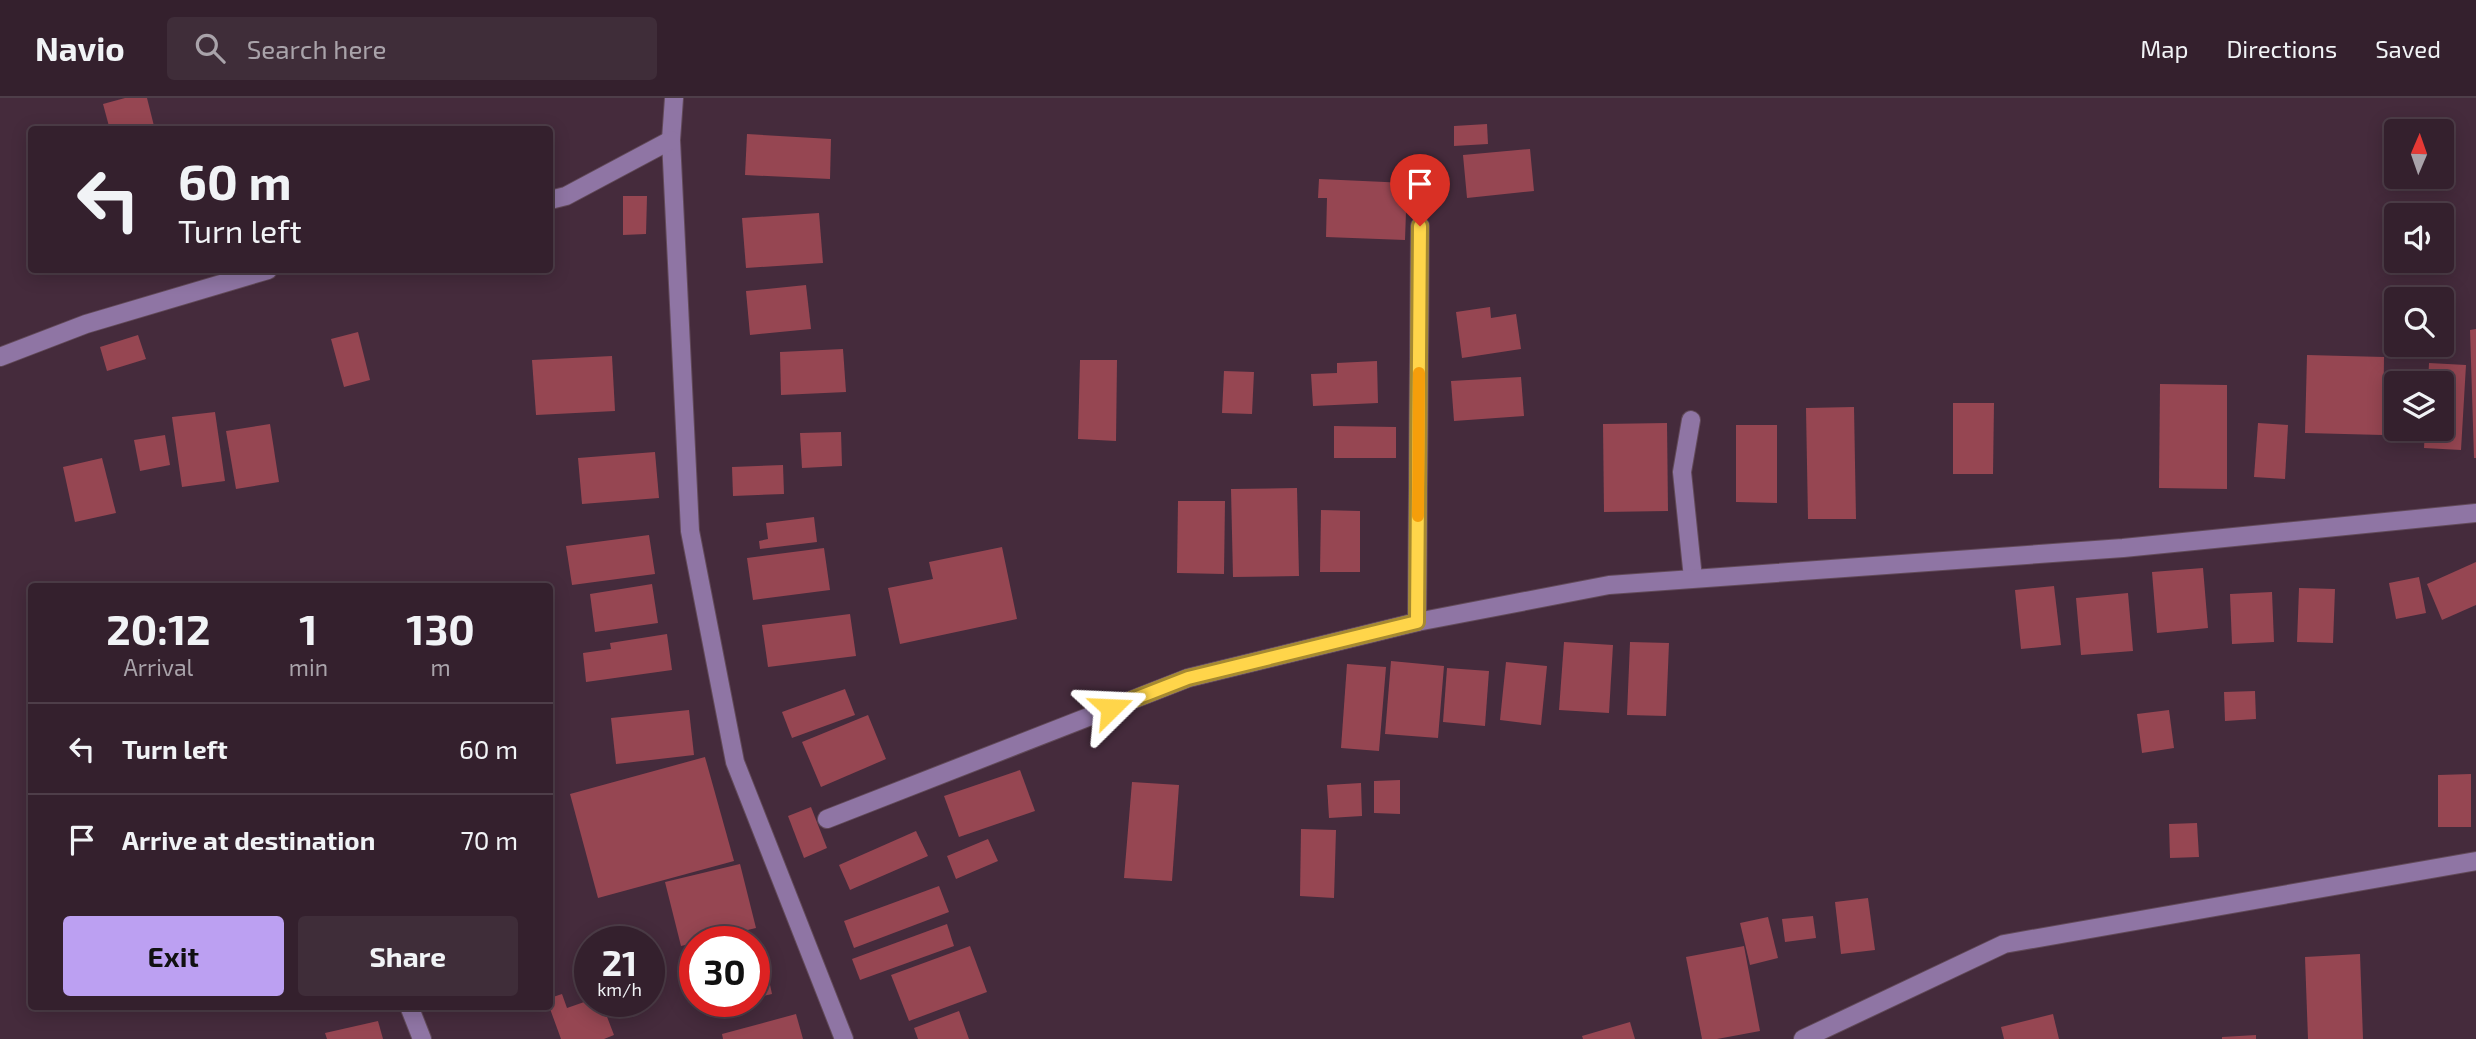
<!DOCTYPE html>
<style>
body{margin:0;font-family:"Exo 2",sans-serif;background:#3f2d39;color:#f1f3f6;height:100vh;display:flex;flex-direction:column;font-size:26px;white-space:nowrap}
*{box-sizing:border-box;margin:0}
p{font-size:23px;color:#a9a3aa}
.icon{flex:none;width:38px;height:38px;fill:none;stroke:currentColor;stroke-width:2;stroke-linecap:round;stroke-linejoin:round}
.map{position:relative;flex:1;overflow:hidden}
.details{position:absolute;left:28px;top:485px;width:525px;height:427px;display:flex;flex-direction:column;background:#34202d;border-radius:7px;box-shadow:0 4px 18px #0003,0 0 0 2px #4e3e49}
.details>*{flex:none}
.top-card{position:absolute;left:28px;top:28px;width:525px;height:147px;border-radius:7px;box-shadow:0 4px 18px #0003,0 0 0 2px #4e3e49;background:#34202d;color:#f1f3f6;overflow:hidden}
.needle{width:46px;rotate:2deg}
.fabs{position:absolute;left:2384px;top:21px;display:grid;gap:14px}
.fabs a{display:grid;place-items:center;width:70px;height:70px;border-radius:7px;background:#34202d;box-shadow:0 4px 18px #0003,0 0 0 2px #4e3e49;font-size:35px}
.speed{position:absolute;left:574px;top:828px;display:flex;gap:14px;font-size:35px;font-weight:700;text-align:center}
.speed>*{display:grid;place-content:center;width:91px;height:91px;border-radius:50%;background:#34202d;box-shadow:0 4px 18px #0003,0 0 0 2px #4e3e49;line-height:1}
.speed small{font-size:18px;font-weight:400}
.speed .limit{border:10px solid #d22;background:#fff;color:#111}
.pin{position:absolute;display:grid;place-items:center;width:60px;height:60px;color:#fff;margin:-72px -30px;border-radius:50% 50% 50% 0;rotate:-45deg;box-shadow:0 0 7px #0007}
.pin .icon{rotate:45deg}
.me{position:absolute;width:77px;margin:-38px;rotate:69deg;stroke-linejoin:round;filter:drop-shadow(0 0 5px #0008)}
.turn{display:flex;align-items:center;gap:24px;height:147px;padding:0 35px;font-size:32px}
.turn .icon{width:91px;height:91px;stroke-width:2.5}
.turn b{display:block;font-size:49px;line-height:60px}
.eta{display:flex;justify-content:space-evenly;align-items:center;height:119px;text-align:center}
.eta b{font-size:42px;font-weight:700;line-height:49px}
.action{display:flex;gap:14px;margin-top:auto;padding:14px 35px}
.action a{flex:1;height:80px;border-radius:7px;background:#bca0f2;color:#111;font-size:28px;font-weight:700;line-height:80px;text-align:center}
.action a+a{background:#3f2d39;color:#f1f3f6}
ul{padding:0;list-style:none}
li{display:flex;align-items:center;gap:21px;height:91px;padding:0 35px;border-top:2px solid #4e3e49}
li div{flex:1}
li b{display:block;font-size:26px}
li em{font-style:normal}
header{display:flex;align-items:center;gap:42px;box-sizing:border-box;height:98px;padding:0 35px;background:#34202d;border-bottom:2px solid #4e3e49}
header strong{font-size:33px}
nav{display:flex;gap:38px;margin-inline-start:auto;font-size:24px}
.search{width:490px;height:63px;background:#3f2d39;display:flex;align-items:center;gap:18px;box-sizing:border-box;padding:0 24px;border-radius:7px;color:#a9a3aa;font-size:26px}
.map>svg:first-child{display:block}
.building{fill:#964652}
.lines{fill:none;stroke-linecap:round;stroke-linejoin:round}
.minor-casing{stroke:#624a59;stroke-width:20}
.minor{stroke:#8f75a4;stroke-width:18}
.route-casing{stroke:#a68a30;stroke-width:18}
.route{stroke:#ffd54a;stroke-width:12}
.slow{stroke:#f59e0b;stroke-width:12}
</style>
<header>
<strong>Navio</strong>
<div class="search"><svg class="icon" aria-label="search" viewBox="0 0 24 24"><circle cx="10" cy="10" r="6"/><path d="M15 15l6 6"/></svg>Search here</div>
<nav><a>Map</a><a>Directions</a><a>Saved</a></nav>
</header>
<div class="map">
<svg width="2476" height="941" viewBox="0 0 2476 941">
<rect width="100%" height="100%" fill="#452b3c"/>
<g class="building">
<polygon points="125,0 147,0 155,32 110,32 103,6"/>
<polygon points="516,26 516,32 427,32 427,27"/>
<polygon points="1487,26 1488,46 1454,48 1454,28"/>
<polygon points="747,36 831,41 830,81 745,77"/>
<polygon points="1530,51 1534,93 1467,100 1463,57"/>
<polygon points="1319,81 1407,85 1405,142 1326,139 1327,100 1318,100"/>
<polygon points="623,98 647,98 646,136 623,137"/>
<polygon points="819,115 823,165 746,170 742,120"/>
<polygon points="806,187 811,231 750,237 746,193"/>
<polygon points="1490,209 1491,220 1516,216 1521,251 1462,260 1456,214"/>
<polygon points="2476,231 2476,360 2474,360 2470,232"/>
<polygon points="358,234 370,282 344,289 331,241"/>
<polygon points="138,237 146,261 107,273 100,249"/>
<polygon points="843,251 846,294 781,297 780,254"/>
<polygon points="2307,257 2384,259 2383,337 2305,335"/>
<polygon points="612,258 615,313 536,317 532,262"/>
<polygon points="1080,262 1117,262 1116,343 1078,341"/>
<polygon points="1377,263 1378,305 1313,308 1311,276 1337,275 1337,265"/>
<polygon points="2429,265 2466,267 2461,352 2424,350 2425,331 2441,331 2441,285 2428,285"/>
<polygon points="1224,273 1254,274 1252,316 1222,315"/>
<polygon points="1521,279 1524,318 1454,323 1451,283"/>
<polygon points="2160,286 2227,287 2227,391 2159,390"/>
<polygon points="1953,305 1994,305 1993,376 1953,376"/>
<polygon points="1854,309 1856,421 1808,421 1806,310"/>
<polygon points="215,314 225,383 182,389 172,319"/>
<polygon points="1667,325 1668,413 1604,414 1603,326"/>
<polygon points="2258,325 2288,327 2285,381 2254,379"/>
<polygon points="270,326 279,384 236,391 226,333"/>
<polygon points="1736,327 1777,327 1777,405 1736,404"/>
<polygon points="1334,328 1396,329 1396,360 1334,360"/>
<polygon points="841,334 842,368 802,370 800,335"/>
<polygon points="165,337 170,367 140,373 134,342"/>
<polygon points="655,354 659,400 582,406 578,360"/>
<polygon points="102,360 116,415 75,424 63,369"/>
<polygon points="783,367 784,396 733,398 732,369"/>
<polygon points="1297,390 1299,478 1233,479 1231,391"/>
<polygon points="1178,403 1225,403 1224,476 1177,475"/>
<polygon points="1321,412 1360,413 1360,474 1320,474"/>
<polygon points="814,419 817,444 760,451 759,443 768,441 766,425"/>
<polygon points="649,437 655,476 572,487 566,448"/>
<polygon points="1002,449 1017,521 900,546 888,490 933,481 929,464"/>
<polygon points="824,450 830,492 753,502 747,460"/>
<polygon points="2476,464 2476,507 2442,522 2427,486"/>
<polygon points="2203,470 2208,530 2157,535 2152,474"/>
<polygon points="2419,479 2426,515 2396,521 2389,485"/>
<polygon points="652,486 658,525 595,534 590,496"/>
<polygon points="2054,488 2061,547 2021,551 2015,492"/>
<polygon points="2299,490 2335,491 2333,545 2297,544"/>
<polygon points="2272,494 2274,544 2232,546 2230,496"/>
<polygon points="2128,495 2133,553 2081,557 2076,500"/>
<polygon points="850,516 856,558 768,569 762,527"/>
<polygon points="667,536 672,572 586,584 583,555 611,551 610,545"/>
<polygon points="1564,544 1613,547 1609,615 1559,612"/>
<polygon points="1630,544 1669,545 1666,618 1627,617"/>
<polygon points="1391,563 1444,568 1438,640 1385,636"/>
<polygon points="1506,564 1547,568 1541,627 1500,622"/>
<polygon points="1347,566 1386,569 1379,653 1341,650"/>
<polygon points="1447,570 1489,573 1485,628 1443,624"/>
<polygon points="845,591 855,617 792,640 782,614"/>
<polygon points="2255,593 2256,621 2225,623 2224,594"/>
<polygon points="689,612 694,657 616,666 611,620"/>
<polygon points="2169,612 2174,650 2142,655 2137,616"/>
<polygon points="868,617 886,661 821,689 802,644"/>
<polygon points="705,659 734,763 598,800 570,696"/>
<polygon points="1020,672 1035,713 959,739 944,698"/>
<polygon points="2471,676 2471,729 2438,729 2438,677"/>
<polygon points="1400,682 1400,716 1374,715 1374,683"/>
<polygon points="1132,684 1179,687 1172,783 1124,780"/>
<polygon points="1361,685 1362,718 1329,720 1327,687"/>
<polygon points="811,709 827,750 804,760 788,718"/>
<polygon points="2197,725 2199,759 2170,760 2169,726"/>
<polygon points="1301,731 1336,732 1334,800 1300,798"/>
<polygon points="916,733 928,758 850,792 839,767"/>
<polygon points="988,741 998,763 956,781 947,758"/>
<polygon points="740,766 756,830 681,848 665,784"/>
<polygon points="939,788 949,814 854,850 844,823"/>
<polygon points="1868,800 1875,852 1841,856 1835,804"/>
<polygon points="1813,818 1816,840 1785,844 1782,821"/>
<polygon points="1768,819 1778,860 1750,867 1740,825"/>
<polygon points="947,826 954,848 860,882 852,861"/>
<polygon points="970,848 987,894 909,923 891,877"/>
<polygon points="1744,848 1760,933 1717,941 1702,941 1686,859"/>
<polygon points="762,850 772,896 754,900 754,851"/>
<polygon points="2360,856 2363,941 2308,941 2305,859"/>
<polygon points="562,896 567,910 590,902 601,903 614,937 604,941 561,941 549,908 550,900"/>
<polygon points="707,903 734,903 734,904 709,910"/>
<polygon points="959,913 969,941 918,941 914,930"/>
<polygon points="796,916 803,941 723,941 722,936"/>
<polygon points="2053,916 2059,941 2004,941 2001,929"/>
<polygon points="378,923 383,941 327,941 325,935"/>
<polygon points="1630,924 1635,941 1583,941 1582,938"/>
<polygon points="2256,937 2256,941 2222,941 2222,939"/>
</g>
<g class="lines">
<defs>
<g id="minor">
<polyline points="674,0 671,42 690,433 735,664 844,941"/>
<polyline points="550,102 566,98 671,42"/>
<polyline points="0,259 86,226 268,172"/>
<polyline points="1691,322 1682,374 1693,480"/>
<polyline points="1417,524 1420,128"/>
<polyline points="827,721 1188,580 1417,524 1609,487 2123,450 2476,415"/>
<polyline points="409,908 422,941"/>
<polyline points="1803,941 2004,846 2476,763"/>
</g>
</defs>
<use href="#minor" class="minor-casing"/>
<use href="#minor" class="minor"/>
</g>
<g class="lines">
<defs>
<polyline id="route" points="1111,610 1188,580 1417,524 1420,128"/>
</defs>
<use href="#route" class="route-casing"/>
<use href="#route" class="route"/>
<polyline class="slow" points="1418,418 1419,275"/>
</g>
</svg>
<div class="fabs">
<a><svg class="needle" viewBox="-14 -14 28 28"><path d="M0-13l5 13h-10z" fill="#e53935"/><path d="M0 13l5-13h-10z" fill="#a9a3aa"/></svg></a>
<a><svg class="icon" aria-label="sound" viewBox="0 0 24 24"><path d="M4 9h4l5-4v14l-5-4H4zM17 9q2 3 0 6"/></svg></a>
<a><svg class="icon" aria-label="search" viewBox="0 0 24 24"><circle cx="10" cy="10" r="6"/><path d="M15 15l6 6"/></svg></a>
<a><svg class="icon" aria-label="layers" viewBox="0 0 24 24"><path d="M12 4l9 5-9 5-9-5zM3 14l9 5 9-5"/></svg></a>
</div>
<div class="speed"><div>21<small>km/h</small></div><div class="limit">30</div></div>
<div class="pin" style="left:1420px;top:128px;background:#d93025"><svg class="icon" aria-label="arrive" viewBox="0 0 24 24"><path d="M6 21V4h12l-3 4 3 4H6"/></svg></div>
<svg class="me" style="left:1111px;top:610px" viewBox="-20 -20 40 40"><path d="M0-17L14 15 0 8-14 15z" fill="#ffd54a" stroke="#fff" stroke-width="4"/></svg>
<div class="top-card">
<div class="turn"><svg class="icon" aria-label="left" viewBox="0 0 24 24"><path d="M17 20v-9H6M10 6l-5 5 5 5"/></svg><div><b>60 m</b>Turn left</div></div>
</div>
<section class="details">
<div class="eta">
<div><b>20:12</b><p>Arrival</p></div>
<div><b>1</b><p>min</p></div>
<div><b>130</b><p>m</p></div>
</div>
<ul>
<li><svg class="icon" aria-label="left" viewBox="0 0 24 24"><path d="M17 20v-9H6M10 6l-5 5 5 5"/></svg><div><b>Turn left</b></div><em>60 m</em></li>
<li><svg class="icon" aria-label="arrive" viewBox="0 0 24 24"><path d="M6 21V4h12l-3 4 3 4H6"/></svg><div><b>Arrive at destination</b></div><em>70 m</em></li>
</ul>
<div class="action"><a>Exit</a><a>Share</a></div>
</section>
</div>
